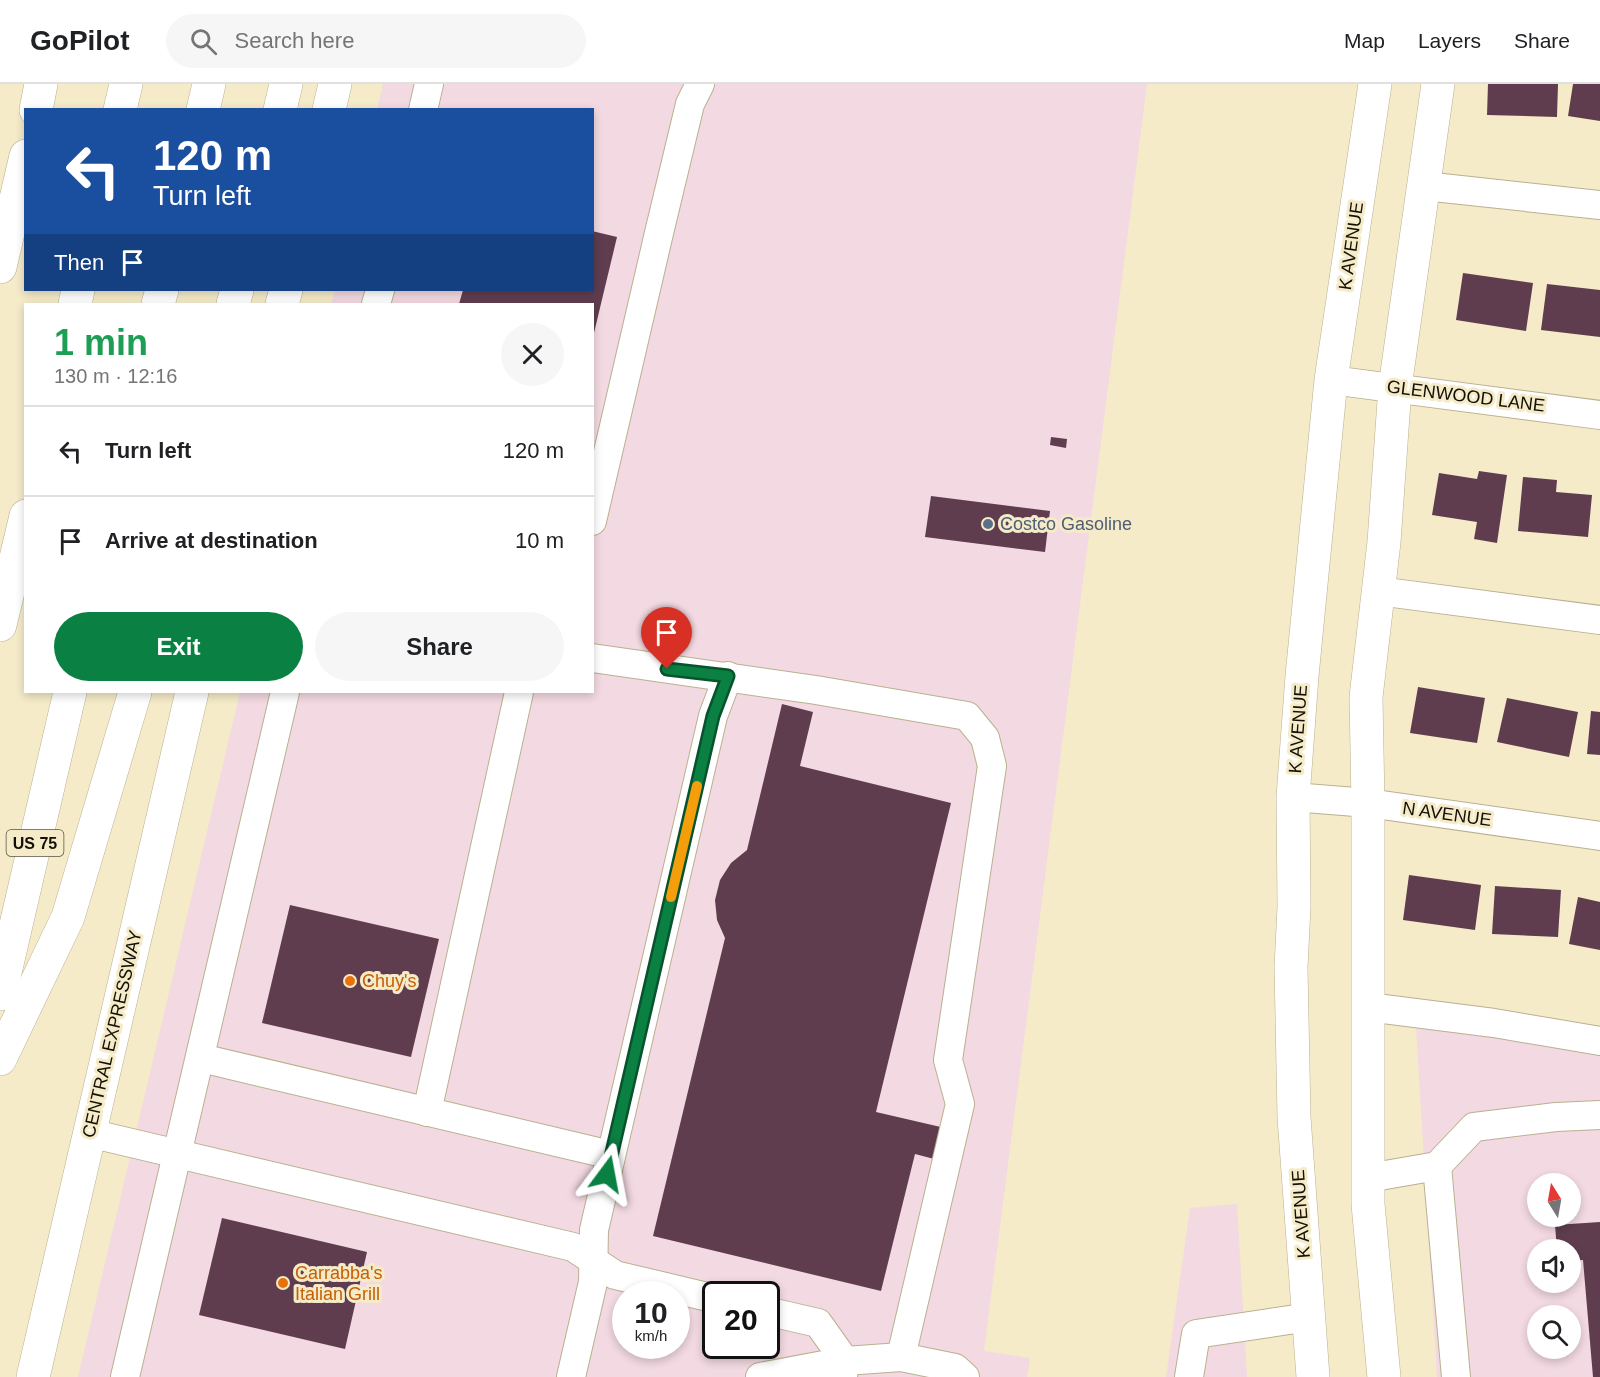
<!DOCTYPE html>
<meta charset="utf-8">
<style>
body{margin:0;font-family:Helvetica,sans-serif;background:#f6f6f6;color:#202124;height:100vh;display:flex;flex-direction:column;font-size:22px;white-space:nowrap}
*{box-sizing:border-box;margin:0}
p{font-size:20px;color:#757577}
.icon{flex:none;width:33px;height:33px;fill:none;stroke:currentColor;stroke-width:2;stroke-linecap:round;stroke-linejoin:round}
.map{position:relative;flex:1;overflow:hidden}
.sheet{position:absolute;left:24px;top:219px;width:570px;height:390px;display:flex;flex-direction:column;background:#fff;border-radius:0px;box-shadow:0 3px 9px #0003}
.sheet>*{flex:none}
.banner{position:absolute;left:24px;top:24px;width:570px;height:183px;border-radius:0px;box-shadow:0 3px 9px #0003;background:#1a4fa0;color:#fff;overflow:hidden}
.needle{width:39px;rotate:349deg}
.controls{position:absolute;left:1527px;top:1089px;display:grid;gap:12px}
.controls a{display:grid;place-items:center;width:54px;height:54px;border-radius:50%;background:#fff;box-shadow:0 3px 9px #0003;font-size:30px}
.speed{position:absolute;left:612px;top:1197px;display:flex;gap:12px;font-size:30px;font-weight:700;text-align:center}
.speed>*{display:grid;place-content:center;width:78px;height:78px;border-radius:50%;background:#fff;box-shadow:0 3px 9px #0003;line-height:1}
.speed small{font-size:15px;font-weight:400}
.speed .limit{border:3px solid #111;border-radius:9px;background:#fff;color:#111}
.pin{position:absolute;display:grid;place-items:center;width:51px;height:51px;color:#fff;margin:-62px -26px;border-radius:50% 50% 50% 0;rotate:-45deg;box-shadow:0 0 6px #0007}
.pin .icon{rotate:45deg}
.me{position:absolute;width:66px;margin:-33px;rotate:13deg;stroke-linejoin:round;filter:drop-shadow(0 0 4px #0008)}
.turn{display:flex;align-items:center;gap:21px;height:126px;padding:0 30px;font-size:27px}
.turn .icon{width:78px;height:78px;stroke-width:2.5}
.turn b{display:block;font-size:42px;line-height:51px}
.then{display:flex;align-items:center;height:57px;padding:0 30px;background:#0003;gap:12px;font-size:22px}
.round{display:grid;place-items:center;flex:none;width:63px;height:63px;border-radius:32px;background:#f6f6f6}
.headline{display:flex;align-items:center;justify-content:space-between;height:102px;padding:0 30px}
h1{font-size:36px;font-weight:600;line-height:45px;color:#1e9e55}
.action{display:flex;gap:12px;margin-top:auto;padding:12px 30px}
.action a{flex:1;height:69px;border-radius:36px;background:#0b8043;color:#fff;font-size:24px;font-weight:600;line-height:69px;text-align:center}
.action a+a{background:#f6f6f6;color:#202124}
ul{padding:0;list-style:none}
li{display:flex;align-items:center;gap:18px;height:90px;padding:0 30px;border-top:2px solid #e0e0e0}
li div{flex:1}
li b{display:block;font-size:22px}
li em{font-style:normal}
header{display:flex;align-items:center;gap:36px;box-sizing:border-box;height:84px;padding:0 30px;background:#fff;border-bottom:2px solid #e0e0e0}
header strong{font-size:28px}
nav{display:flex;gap:33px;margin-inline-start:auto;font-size:21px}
.search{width:420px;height:54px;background:#f6f6f6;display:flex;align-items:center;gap:15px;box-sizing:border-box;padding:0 21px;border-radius:33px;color:#757577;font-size:22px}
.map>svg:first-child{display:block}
.commercial{fill:#f3d9e1;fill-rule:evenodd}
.building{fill:#5f3d4f}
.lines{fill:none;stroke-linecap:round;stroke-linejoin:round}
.minor-casing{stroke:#bab090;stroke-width:30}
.major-casing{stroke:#bab090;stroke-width:34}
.highway-casing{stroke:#bab090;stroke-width:34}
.minor{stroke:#fff;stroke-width:28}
.major{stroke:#fff;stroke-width:33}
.highway{stroke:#fff;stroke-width:33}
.route-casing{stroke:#07532c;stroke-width:15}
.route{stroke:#0b8043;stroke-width:10}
.slow{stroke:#f59e0b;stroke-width:10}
.service-dot{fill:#5c6f8a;stroke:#f5ebc9;stroke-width:2}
.food-dot{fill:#e8710a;stroke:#f5ebc9;stroke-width:2}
.labels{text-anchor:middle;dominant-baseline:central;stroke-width:6;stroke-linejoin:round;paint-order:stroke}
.shield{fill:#f5ebc9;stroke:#575240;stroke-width:1.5}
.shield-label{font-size:16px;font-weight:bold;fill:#131005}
.street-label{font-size:18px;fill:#131005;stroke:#f5ebc9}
.service-label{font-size:18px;fill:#4e5e75;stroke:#f5ebc9;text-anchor:start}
.food-label{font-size:18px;fill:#c56008;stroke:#f5ebc9;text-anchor:start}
</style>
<header>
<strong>GoPilot</strong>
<div class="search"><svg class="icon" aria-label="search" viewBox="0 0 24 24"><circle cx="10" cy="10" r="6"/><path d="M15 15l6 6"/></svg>Search here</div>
<nav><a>Map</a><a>Layers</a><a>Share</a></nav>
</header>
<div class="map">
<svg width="1600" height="1293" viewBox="0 0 1600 1293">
<rect width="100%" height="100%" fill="#f5ebc9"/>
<g class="commercial">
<path d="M383,0H1147L984,1267L1030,1274L1027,1293H78L240,608H592V220H331L335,206H592V26L377,25ZM626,1210H676V1262H626ZM716,1210H766V1262H716Z"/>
<path d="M1415,926L1600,961V1293H1437ZM1538,1100H1570V1132H1538ZM1538,1166H1570V1198H1538ZM1538,1232H1570V1264H1538Z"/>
<polygon points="1237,1120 1247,1293 1166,1293 1190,1124"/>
</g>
<g class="building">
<polygon points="1488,0 1558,0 1557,33 1487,31"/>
<polygon points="1573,0 1600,0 1600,37 1568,32"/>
<polygon points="592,147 617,153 593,253 592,220 459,220 463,206 592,206"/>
<polygon points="1463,189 1533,199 1526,247 1456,236"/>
<polygon points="1547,200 1600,206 1600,253 1541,246"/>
<polygon points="1051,353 1067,355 1066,364 1050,361"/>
<polygon points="1479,387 1507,391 1497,459 1474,455 1477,438 1432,431 1439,389 1477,395"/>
<polygon points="1523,393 1557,396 1556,408 1592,411 1588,453 1518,447"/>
<polygon points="931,412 1050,427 1045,468 925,453"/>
<polygon points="1418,603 1485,614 1477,659 1410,649"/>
<polygon points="1507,614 1578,628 1569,673 1497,658"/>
<polygon points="782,620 813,628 800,682 951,719 876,1028 945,1044 938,1076 915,1070 881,1207 653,1152 725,854 717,836 715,816 720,796 731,779 747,766"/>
<polygon points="1591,627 1600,628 1600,671 1587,670"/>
<polygon points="1409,791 1481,801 1475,846 1403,836"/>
<polygon points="1495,802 1561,806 1558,853 1492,850"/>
<polygon points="1578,813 1600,818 1600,866 1569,860"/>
<polygon points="290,821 439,855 411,973 262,939"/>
<polygon points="222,1134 367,1168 345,1265 199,1231"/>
<polygon points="1600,1138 1600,1293 1593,1293 1583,1176 1570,1177 1570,1166 1557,1166 1555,1141"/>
</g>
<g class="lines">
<defs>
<g id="minor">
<polyline points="423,26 429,0"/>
<polyline points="1424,102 1600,121"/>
<polyline points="376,220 380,206"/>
<polyline points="1331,296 1600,331"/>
<polyline points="592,437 659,149 690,20 700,0"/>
<polyline points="1378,507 1600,536"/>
<polyline points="592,574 816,606 967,632 985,654 992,682 948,976 960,1020 901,1273"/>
<polyline points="1293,713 1368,719 1600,752"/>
<polyline points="1368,923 1494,939 1600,957"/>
<polyline points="201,974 611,1071"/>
<polyline points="427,1028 519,608"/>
<polyline points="89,1049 573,1163 615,1191 716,1215"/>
<polyline points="1437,1082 1456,1293"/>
<polyline points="1368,1094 1437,1082 1474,1043 1556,1033 1600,1031"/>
<polyline points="766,1227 818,1239 845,1277 843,1292"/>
<polyline points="125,1293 285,608"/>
<polyline points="571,1293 593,1198 594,1146 713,632 728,592"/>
<polyline points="760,1293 845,1277 901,1273 955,1284 965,1293"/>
<polyline points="1189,1293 1196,1250 1309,1233"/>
</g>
<g id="major">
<polyline points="329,26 335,0"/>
<polyline points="282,220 286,206"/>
<polyline points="33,1293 192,608"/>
<polyline points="1313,1293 1294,1033 1291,883 1294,823 1293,713 1302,592 1331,296 1375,0"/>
<polyline points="1384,1293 1368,1120 1368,719 1366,613 1384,458 1395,303 1438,0"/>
</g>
<g id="highway">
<polyline points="36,26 41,0"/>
<polyline points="120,26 126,0"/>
<polyline points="203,26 209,0"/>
<polyline points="280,26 286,0"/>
<polyline points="0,183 26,72"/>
<polyline points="75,220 78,206"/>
<polyline points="158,220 162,206"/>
<polyline points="233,220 237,206"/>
<polyline points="0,541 26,432"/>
<polyline points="0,910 70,608"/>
<polyline points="0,975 68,833 135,608"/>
</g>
</defs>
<use href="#minor" class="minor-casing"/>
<use href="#major" class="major-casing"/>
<use href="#highway" class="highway-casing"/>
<use href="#minor" class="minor"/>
<use href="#major" class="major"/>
<use href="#highway" class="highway"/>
</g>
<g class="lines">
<defs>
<polyline id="route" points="607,1090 713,632 728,592 667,585"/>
</defs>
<use href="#route" class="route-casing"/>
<use href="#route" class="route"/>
<polyline class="slow" points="671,813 697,702"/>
</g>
<circle class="service-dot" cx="988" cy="440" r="6"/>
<g class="food-dot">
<circle cx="350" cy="897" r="6"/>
<circle cx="283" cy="1199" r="6"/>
</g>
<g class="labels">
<rect class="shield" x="6.5" y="746" width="57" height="26" rx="4.5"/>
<g class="shield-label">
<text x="35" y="759">US 75</text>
</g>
<g class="street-label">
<text transform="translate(1351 162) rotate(-82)">K AVENUE</text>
<text transform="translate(1466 312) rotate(7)">GLENWOOD LANE</text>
<text transform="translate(1298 645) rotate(-86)">K AVENUE</text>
<text transform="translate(1447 730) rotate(8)">N AVENUE</text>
<text transform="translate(112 950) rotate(-77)">CENTRAL EXPRESSWAY</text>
<text transform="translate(1301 1130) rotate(-94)">K AVENUE</text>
</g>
<g class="service-label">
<text x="1000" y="440">Costco Gasoline</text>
</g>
<g class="food-label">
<text x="362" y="897">Chuy's</text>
<text x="295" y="1189">Carrabba's<tspan x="295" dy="21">Italian Grill</tspan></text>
</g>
</g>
</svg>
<div class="controls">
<a><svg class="needle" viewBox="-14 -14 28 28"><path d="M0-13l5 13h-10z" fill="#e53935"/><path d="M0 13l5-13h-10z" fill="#757577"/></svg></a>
<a><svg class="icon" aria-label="sound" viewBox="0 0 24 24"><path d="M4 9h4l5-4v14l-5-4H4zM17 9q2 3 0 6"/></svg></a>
<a><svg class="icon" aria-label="search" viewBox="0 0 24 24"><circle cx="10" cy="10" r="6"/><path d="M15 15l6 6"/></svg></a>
</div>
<div class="speed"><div>10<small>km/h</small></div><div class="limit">20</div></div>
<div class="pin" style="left:667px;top:585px;background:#d93025"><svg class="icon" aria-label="arrive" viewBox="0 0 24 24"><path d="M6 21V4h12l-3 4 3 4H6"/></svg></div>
<svg class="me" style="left:607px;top:1090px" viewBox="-20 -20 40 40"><path d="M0-17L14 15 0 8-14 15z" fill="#0b8043" stroke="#fff" stroke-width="4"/></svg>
<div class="banner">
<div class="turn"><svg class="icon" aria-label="left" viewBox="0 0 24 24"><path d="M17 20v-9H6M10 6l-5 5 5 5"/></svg><div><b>120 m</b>Turn left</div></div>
<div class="then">Then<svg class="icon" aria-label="arrive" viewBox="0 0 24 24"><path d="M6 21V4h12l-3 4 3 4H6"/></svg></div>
</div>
<section class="sheet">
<div class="headline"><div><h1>1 min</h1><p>130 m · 12:16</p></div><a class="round"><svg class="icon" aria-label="close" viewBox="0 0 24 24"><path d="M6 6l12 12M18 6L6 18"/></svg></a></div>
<ul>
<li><svg class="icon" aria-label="left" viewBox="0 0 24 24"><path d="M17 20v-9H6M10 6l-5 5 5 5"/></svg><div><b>Turn left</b></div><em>120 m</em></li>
<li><svg class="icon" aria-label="arrive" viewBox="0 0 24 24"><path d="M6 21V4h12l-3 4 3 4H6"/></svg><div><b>Arrive at destination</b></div><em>10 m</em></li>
</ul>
<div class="action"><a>Exit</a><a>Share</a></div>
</section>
</div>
